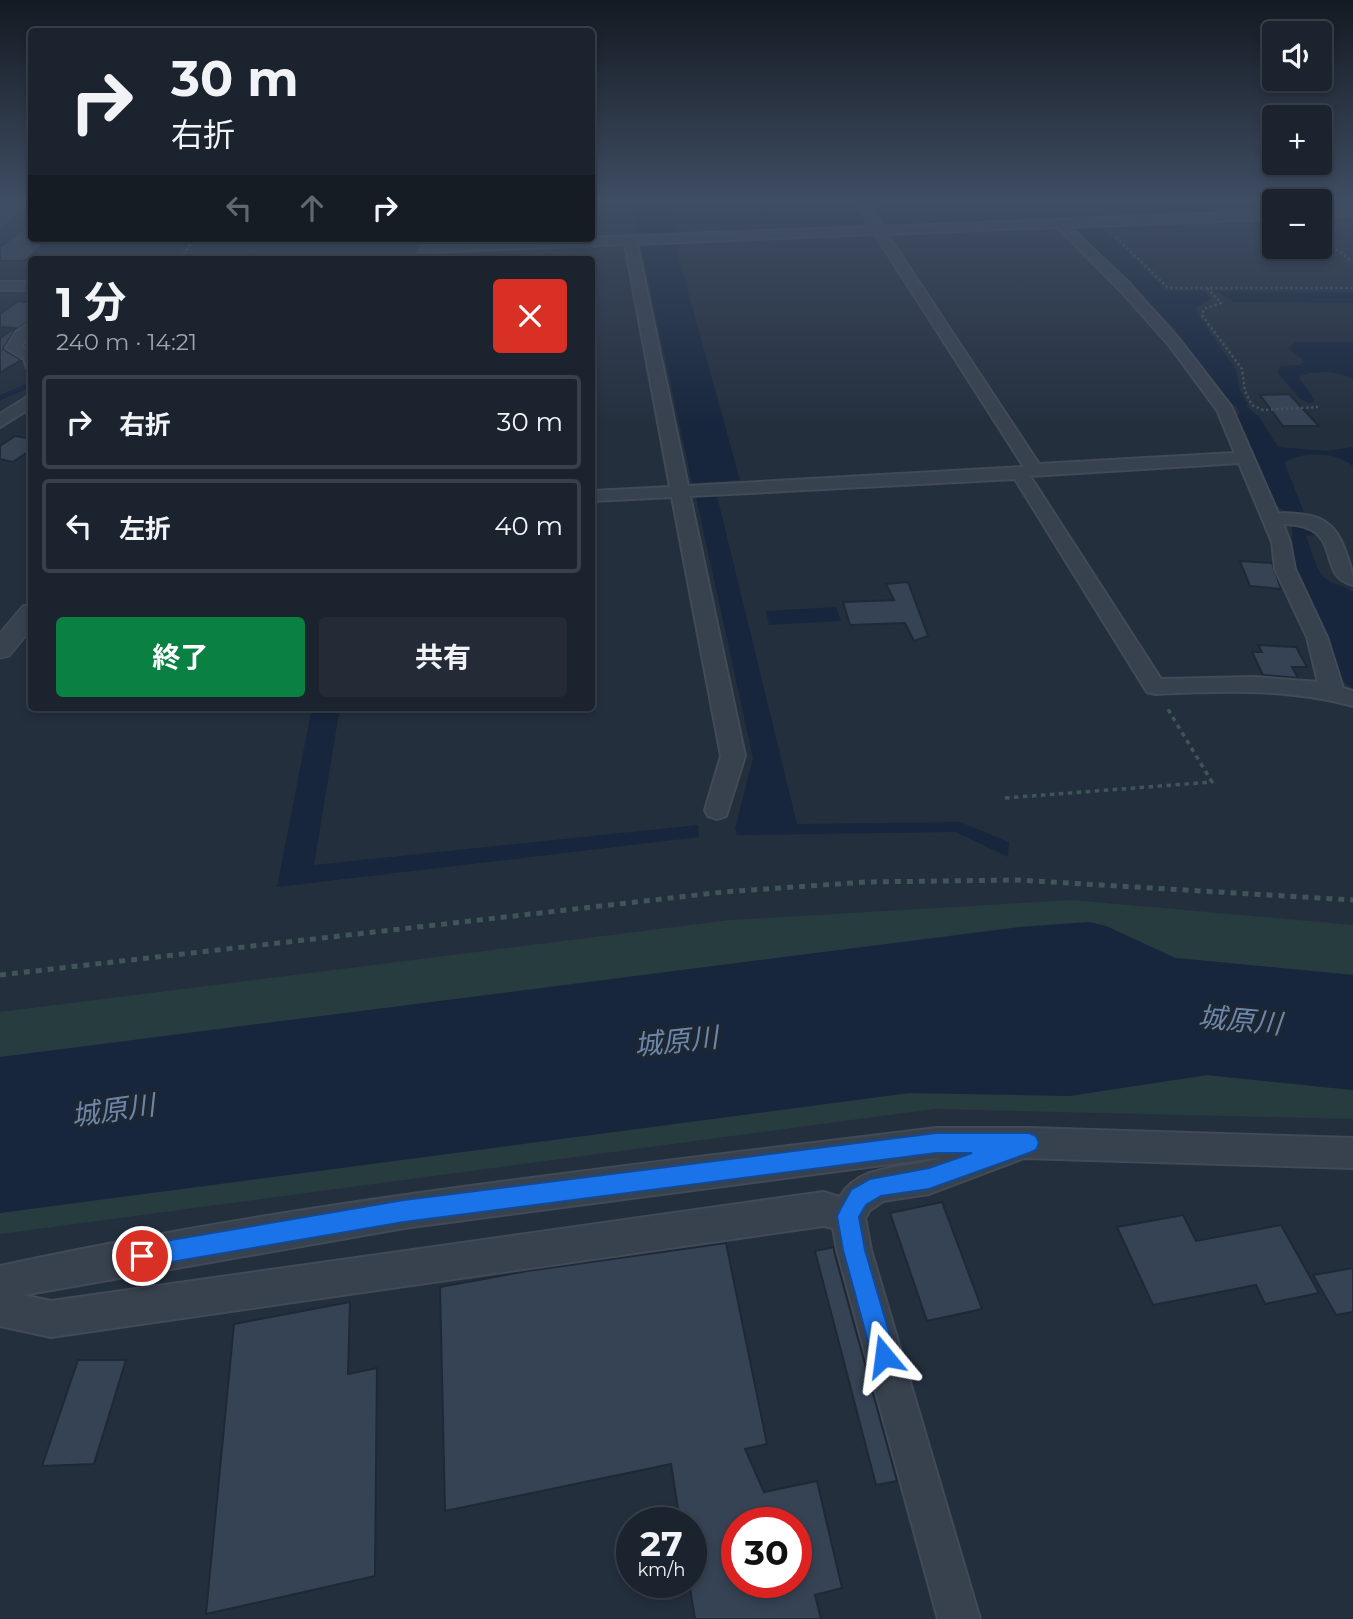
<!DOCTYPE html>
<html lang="ja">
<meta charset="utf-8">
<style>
body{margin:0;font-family:Montserrat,"Noto Sans JP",sans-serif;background:#242b36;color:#f1f3f6;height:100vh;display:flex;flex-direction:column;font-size:26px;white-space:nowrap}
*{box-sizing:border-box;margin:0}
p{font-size:23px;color:#a0a4aa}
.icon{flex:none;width:38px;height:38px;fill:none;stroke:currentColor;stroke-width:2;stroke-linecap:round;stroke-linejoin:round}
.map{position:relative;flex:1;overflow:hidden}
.panel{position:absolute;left:28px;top:256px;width:567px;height:455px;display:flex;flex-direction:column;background:#1b232e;border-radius:7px;box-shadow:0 4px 10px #0003,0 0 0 2px #39404a}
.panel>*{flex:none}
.banner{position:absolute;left:28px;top:28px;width:567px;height:214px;border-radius:7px;box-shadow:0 4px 10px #0003,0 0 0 2px #39404a;background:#1b232e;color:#f1f3f6;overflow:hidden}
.buttons{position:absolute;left:1262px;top:21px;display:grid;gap:14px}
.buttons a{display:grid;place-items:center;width:70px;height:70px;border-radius:7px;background:#1b232e;box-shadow:0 4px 10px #0003,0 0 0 2px #39404a;font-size:35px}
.speed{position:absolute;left:616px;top:1507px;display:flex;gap:14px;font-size:35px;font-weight:700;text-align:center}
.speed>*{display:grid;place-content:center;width:91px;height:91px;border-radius:50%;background:#1b232e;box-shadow:0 4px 10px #0003,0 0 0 2px #39404a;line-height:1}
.speed small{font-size:18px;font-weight:400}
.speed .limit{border:10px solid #d22;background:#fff;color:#111}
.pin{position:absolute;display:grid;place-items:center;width:60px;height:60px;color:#fff;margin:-30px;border:4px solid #fff;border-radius:50%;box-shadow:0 2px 7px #0007}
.me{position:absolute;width:77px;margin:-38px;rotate:344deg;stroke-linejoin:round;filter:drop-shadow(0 0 5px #0008)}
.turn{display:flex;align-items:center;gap:24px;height:147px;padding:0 28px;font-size:32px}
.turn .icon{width:91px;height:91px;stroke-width:2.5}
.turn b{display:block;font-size:49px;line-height:60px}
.lanes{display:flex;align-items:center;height:66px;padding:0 28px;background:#0003;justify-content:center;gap:35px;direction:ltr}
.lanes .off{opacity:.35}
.round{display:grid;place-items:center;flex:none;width:74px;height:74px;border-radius:7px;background:#242b36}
.summary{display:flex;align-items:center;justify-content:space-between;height:119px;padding:0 28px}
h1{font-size:42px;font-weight:700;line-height:52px}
.button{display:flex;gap:14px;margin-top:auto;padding:14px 28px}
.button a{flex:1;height:80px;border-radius:7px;background:#0b8043;color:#fff;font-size:28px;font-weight:700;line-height:80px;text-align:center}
.button a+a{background:#242b36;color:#f1f3f6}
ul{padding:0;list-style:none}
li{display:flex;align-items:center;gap:21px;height:94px;margin:0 14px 10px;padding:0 14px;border:4px solid #39404a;border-radius:7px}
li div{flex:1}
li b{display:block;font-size:26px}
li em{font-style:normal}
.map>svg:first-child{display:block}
.green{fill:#263c3f}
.water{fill:#17263c}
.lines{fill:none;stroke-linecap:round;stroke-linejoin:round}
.stream-far1{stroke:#17263c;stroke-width:4.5}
.stream{stroke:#17263c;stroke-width:5}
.building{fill:#364354;stroke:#1f2835;stroke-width:2;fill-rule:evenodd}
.minor-casing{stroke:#414a57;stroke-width:4}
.tertiary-casing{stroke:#414a57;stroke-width:3}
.path-far2{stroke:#3f5557;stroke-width:2.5;stroke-dasharray:2.5 2.5;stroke-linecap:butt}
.path-far1{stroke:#3f5557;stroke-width:3.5;stroke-dasharray:4.5 4.5;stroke-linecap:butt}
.path{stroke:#3f5557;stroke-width:5;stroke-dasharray:6 6;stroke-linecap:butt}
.minor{fill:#38414e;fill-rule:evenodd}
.tertiary{fill:#38414e;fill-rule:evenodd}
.route{fill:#1a73e8;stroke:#114b97;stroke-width:2}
.labels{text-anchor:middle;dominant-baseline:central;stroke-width:7;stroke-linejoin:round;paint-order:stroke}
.near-water-label{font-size:28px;font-style:italic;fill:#6d86a8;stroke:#1d2633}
</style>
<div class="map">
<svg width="1353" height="1619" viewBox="0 0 1353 1619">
<rect width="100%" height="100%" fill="#242f3e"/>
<g class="green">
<polygon points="1072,900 1353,925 1353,975 1175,958 1106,926 0,1070 0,1012 730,920"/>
<polygon points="713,1072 1069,1096 1207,1075 1353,1090 1353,1119 934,1109 0,1234 0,1146"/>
</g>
<g class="water">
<polygon points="631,201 667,201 677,236 639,237"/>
<path d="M1099,225L1166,291H1204L1211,299L1196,307L1197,314L1236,370L1240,391L1248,404L1246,406L1259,417L1278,447L1326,451L1353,447V466C1334,451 1305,451 1284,462L1304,512L1300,516L1320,534L1306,536C1312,550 1315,573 1329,581C1338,586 1346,585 1353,594V689L1343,681L1327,633L1312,610L1293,560L1292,526L1296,523L1293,516L1277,506L1235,418L1240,413L1236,406L1227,403L1175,329L1072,226Z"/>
<polygon points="680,241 681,248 676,248 740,480 692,483 640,242"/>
<polygon points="1216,291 1353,292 1353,303 1234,302"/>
<path d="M1295,342H1353V379C1338,371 1314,369 1298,377L1315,400L1310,403L1300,399L1277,372L1281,366L1300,365L1304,361L1288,348Z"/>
<polygon points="717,496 797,824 960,822 1009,842 1008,857 956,832 737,835 735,829 753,758 696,497"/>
<polygon points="836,607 841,621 769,625 766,611"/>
<polygon points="312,707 340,707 314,865 698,825 699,837 277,887"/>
<polygon points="1089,922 1106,926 1175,958 1353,975 1353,1090 1207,1075 1069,1096 909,1093 0,1213 0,1057 1019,927"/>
</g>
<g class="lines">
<polyline class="stream-far1" points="9,352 27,358"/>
<polyline class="stream" points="0,398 32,384"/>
</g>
<g class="building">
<polygon points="32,222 32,238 50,238 25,261 0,261 0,247"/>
<polygon points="18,301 32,303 32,320 14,331 3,349 21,360 0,373 0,338 15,328 0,327 0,314"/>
<polygon points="1289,394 1319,426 1283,426 1260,395"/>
<polygon points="15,436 32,439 32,449 13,462 0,459 0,446"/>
<polygon points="1240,561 1272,563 1281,589 1250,586"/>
<polygon points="908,582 928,636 914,641 905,623 850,625 843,602 894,600 886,584"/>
<polygon points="1258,645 1296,647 1307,667 1292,667 1298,678 1263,675 1252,652 1262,652"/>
<polygon points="942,1202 982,1309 927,1321 890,1213"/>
<polygon points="1183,1215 1196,1241 1281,1225 1319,1293 1265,1304 1256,1285 1153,1305 1117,1227"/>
<path d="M726,1243L767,1444L745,1449L764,1492L817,1481L842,1588L815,1595L821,1619H695L689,1582H691V1522H680L671,1464L445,1511L440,1287L527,1271ZM737,1522H796V1582H737Z"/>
<polygon points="834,1247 834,1251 897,1481 876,1485 815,1251"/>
<polygon points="1353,1268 1353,1312 1336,1315 1313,1275"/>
<polygon points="350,1302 348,1374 377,1368 375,1576 206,1614 234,1324"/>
<polygon points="78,1360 126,1360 94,1464 42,1466"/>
</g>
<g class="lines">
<defs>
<g id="minor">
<polygon points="17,201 30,201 0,225 0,215"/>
<path d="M854,201H866L883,227L1274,211V219L1070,227L1129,283L1179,339L1231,406L1278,513C1314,514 1334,516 1346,553C1350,565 1353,572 1353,585C1313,575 1348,525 1283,524L1290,542L1295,569L1327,637L1343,688L1353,691V706C1287,688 1223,691 1155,694L1147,692L1015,479L690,496L745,756L726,816L717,819L708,816L705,810L721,756L672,497L592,501V491L670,487L625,244L429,252L423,248L429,244L871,227ZM1057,227L1119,289L1169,345L1217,410L1235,453L1039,464L887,234ZM875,234L1024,467L688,486L637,244ZM1239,463L1272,542L1275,569L1307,637L1318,682L1255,677L1161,679L1030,476Z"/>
<polygon points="1353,208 1353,216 1320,216 1320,209"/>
<rect x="0" y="282" width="32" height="8"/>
<polygon points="32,322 32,334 21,346 32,352 32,369 27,368 24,359 6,348 16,332"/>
<polygon points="32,394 32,407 0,427 0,414"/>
<path d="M936,1128H1029L1353,1138V1168L1024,1158L929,1194L883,1201L870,1210L865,1218L871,1250L980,1619H938L837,1250L833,1228L823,1226L51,1337L0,1326V1266C308,1199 623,1167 936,1128ZM936,1158H940C907,1170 860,1162 840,1197L823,1192L51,1301L23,1295L404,1228Z"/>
</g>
<g id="tertiary">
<polygon points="426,238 440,238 430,259 414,259"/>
<polygon points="32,604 32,628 9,656 0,658 0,633 23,606"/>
</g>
</defs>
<use href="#minor" class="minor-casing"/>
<use href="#tertiary" class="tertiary-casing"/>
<g class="path-far2">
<polyline points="1116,237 1168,288 1353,288"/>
<polyline points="1320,237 1353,262"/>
<polyline points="181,259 194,238"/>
<polyline points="1207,288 1221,303 1204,309 1202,315 1242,369 1245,391 1252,405 1263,410 1318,407"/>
</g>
<polyline class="path-far1" points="1005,798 1212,782 1166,706"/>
<polyline class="path" points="0,975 723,892 866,882 1017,880 1353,900"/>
<use href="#minor" class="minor"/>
<use href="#tertiary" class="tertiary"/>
</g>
<linearGradient id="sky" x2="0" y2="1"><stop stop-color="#141a22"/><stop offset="0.47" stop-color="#3f4d63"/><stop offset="1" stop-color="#3f4d63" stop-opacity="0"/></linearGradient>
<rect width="1353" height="427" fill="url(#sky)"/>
<polygon class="route" points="936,1133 1029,1133 1036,1136 1039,1143 1036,1150 1029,1153 929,1189 881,1196 866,1205 859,1217 865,1250 896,1356 892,1364 884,1367 876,1364 872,1356 843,1250 837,1216 841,1208 851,1190 870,1179 929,1168 972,1153 936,1153 404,1222 142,1267 134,1263 131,1256 134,1248 142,1245 404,1200"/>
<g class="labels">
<g class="near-water-label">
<text transform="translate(1240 1020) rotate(5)">城原川</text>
<text transform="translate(676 1041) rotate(-6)">城原川</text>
<text transform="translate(113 1110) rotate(-8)">城原川</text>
</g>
</g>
</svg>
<div class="buttons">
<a><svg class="icon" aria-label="sound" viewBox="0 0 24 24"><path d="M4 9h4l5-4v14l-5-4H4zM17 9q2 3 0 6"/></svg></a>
<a>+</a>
<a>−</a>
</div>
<div class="speed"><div>27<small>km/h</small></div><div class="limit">30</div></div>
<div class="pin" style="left:142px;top:1256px;background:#d93025"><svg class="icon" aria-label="arrive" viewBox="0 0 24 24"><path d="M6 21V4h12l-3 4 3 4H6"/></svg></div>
<svg class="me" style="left:884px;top:1356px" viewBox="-20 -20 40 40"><path d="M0-17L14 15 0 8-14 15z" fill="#1a73e8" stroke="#fff" stroke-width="4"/></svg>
<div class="banner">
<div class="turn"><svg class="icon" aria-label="right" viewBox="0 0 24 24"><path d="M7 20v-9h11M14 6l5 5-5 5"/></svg><div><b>30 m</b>右折</div></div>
<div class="lanes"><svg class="icon off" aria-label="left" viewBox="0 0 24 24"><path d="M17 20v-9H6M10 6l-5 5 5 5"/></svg><svg class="icon off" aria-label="ahead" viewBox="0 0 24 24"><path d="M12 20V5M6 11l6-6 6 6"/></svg><svg class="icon" aria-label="right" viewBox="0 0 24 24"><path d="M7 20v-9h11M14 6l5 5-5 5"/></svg></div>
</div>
<section class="panel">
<div class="summary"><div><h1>1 分</h1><p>240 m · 14:21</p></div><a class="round" style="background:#d93025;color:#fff"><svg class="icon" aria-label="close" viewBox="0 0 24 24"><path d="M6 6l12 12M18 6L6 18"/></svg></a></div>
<ul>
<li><svg class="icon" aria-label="right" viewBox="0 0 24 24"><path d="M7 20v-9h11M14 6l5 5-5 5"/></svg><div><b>右折</b></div><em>30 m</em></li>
<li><svg class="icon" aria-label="left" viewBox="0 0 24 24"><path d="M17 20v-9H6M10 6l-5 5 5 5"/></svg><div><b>左折</b></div><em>40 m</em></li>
</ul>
<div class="button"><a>終了</a><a>共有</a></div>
</section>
</div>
